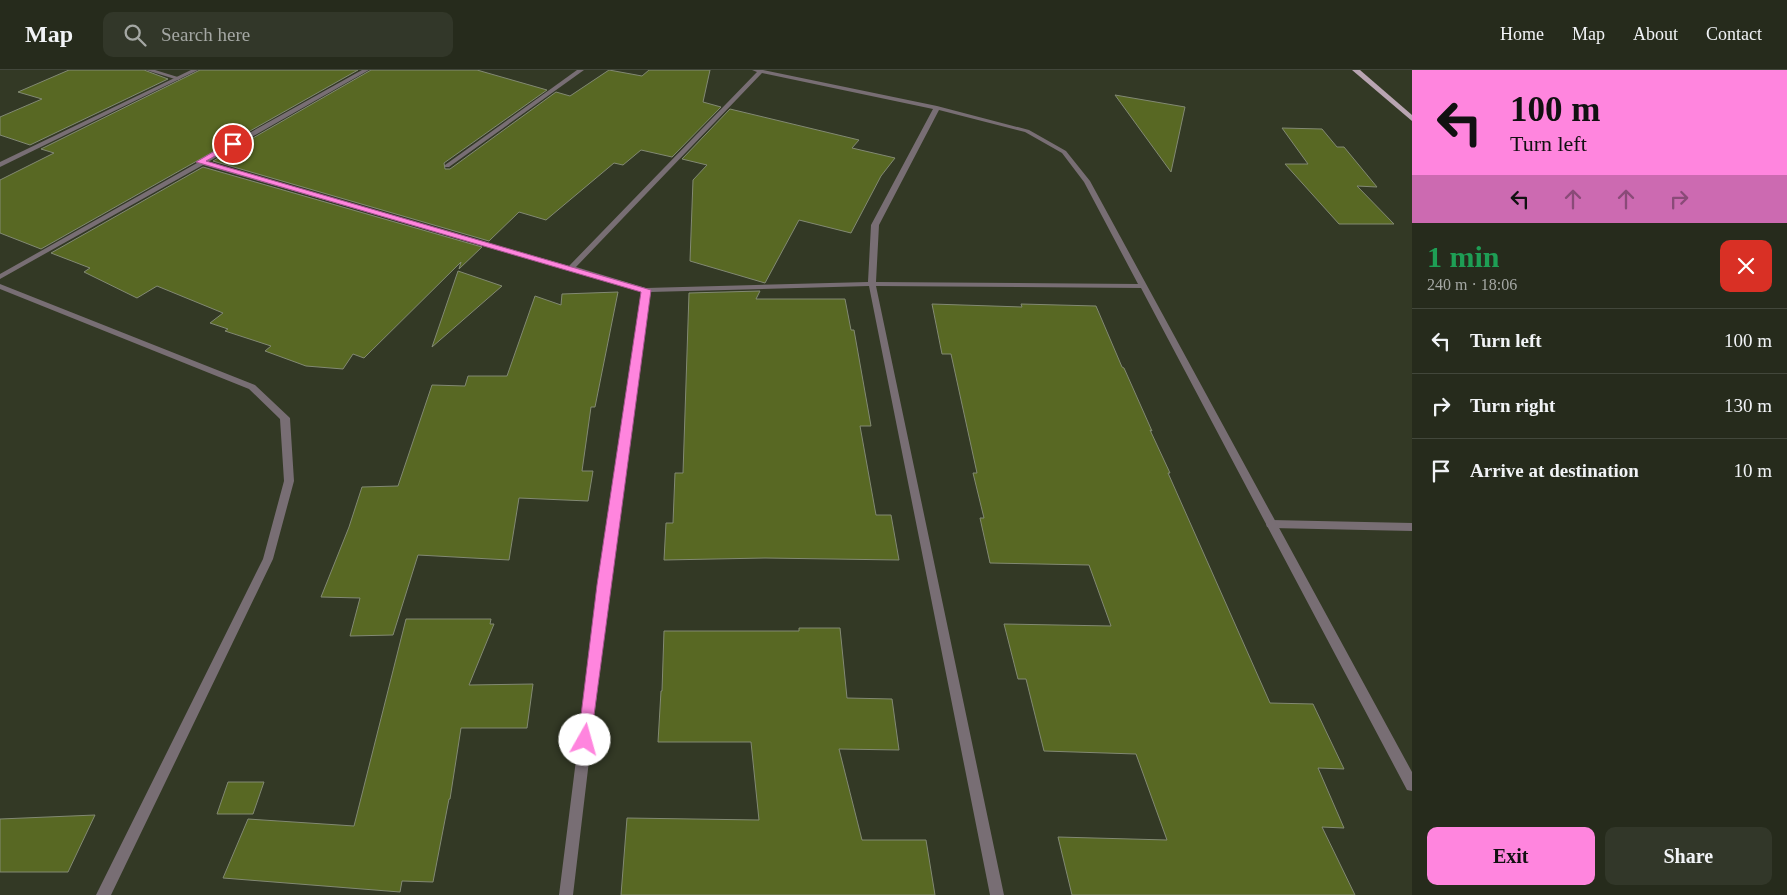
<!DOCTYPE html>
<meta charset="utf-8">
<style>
body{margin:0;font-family:Georgia,serif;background:#323729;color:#f1f3f6;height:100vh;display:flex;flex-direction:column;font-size:19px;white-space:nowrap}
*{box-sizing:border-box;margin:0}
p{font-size:16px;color:#a4a7a3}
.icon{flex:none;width:28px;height:28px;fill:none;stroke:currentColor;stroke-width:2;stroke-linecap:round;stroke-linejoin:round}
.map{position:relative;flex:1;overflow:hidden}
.details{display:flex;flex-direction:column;background:#262b1c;width:375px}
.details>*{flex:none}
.guide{background:#ff85de;color:#111;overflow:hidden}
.pin{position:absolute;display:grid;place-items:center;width:42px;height:42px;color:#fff;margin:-21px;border:2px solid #fff;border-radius:50%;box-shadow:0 1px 5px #0007}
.me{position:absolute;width:55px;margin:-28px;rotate:7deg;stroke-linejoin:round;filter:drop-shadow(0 0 4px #0008)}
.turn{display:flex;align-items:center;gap:18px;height:105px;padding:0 15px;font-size:22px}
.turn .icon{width:65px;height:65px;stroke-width:2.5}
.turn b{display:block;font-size:35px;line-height:42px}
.lanes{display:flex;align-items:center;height:48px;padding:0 15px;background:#0003;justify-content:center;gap:25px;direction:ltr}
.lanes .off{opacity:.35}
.round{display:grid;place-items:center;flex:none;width:52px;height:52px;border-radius:10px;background:#323729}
.overview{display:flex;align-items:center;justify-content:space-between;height:85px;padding:0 15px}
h1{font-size:30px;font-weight:700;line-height:38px;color:#1e9e55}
.cta{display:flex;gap:10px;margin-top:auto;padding:10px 15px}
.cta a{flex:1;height:58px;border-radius:10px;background:#ff85de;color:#111;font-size:20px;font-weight:700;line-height:58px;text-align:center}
.cta a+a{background:#323729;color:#f1f3f6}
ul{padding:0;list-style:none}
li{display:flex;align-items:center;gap:15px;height:65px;padding:0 15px;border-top:1px solid #42473b}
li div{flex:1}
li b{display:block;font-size:19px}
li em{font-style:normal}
header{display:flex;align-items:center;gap:30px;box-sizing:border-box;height:70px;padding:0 25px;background:#262b1c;border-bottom:1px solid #42473b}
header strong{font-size:24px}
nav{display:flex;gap:28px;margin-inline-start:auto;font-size:18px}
.search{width:350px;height:45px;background:#323729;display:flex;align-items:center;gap:12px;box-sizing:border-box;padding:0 18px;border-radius:10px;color:#a4a7a3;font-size:19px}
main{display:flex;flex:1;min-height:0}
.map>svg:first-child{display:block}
.building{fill:#586823;stroke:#828973}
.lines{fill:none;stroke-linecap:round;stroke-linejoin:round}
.service{fill:#786e74;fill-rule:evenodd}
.minor{fill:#786e74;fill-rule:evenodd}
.primary{fill:#b9a5b2;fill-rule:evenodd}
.route{fill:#ff85de;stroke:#a65690}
</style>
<header>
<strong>Map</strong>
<div class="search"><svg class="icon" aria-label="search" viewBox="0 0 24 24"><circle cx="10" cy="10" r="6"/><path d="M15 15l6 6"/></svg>Search here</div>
<nav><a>Home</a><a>Map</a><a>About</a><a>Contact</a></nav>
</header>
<main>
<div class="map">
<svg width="1412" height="825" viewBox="0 0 1412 825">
<rect width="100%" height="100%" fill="#333925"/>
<g class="building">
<polygon points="69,0 144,0 168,9 30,75 0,65 0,47 42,29 18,22"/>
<polygon points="200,0 358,0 41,179 0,163 0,110 54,83 41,79"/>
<polygon points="371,0 477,0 547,20 444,93 445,99 450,99 556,22 570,26 609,0 642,6 649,0 710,0 703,32 721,37 672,87 641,80 623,95 614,93 546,150 519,142 489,171 213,91"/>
<polygon points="1115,25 1185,37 1171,102"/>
<polygon points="730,39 859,70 852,78 895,88 881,106 851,163 799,150 765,213 690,191 693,110 707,95 682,89"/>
<polygon points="1282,58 1322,59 1337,77 1344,77 1377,117 1357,116 1394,154 1339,154 1285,94 1308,94"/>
<polygon points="203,97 482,177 459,199 461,192 364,288 353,284 343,299 306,296 265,281 271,276 225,261 228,259 210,253 223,243 157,216 137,228 84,202 90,198 51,183"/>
<polygon points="458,201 502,216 432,277"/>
<polygon points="760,221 756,229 845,229 851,260 854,260 871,356 860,356 876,445 891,445 899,490 765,488 664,490 666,453 673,453 675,403 683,403 689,223"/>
<polygon points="618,222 595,337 591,337 582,401 593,401 588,431 519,428 509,490 418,485 393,565 350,566 360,528 321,527 349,457 362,417 398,416 432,315 465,316 468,306 507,306 535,226 561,235 562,224"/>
<polygon points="932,234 1022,237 1021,234 1096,236 1122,297 1124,298 1152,361 1150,360 1170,403 1168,403 1270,633 1313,634 1344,699 1318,698 1344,758 1322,757 1355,825 1072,825 1058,767 1167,770 1136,684 1044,681 1026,609 1018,609 1004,554 1111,556 1089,495 990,493 980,448 984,448 973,403 977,403 951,284 942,284"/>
<polygon points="406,549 491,549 490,554 494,554 469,615 533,614 527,658 461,658 450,729 449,729 433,812 402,811 400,822 223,808 248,749 354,756"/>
<polygon points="799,558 840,558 847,628 892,629 899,680 839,679 862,770 926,770 935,825 621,825 627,748 759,750 751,672 658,672 661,621 662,621 664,561 799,561"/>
<polygon points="228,712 264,712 253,744 217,744"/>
<polygon points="95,745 68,802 0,802 0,749"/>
</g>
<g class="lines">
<g class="service">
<polygon points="146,0 155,0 181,8 178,10"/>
<polygon points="1271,450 1412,453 1412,461 1271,458 1267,457 1266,454 1267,451"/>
</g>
<g class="minor">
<polygon points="191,0 198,0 0,97 0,92"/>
<path d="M362,0H369L208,92L569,196L757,2L752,0H763L937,36L1029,60L1066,81L1090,111L1412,702V721L1407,720L1141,218L876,216L1004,825H990L869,216L650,222L610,515L573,825H559L598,515L642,221L203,95L0,209V204L197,93L198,91L201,90ZM762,3L933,39L871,155L868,212L646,218L576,197ZM939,40L1025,62L1062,83L1084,112L1138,214L876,212L879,155Z"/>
<polygon points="577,0 584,0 449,97 445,97 445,95"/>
<polygon points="0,214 255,315 290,348 294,411 273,489 111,825 96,825 263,489 284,411 280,349 249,319 0,219"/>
</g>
<polygon class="primary" points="1352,0 1360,0 1412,45 1412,51"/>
</g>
<polygon class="route" points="230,72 237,74 206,91 651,220 590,675 585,677 580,675 578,670 597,515 641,222 196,92"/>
</svg>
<div class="pin" style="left:233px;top:74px;background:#d93025"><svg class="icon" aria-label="arrive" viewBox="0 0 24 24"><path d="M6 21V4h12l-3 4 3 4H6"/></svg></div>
<svg class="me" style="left:585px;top:670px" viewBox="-20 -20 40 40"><circle r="19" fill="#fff"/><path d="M0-13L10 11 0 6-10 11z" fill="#ff85de"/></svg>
</div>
<section class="details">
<div class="guide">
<div class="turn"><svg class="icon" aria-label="left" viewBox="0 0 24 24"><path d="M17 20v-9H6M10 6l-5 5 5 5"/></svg><div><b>100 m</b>Turn left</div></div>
<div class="lanes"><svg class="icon" aria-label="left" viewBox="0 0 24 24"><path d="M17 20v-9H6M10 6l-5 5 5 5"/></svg><svg class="icon off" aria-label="ahead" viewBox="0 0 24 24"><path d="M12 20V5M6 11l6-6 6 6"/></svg><svg class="icon off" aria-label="ahead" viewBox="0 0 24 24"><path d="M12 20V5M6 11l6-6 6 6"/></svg><svg class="icon off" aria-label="right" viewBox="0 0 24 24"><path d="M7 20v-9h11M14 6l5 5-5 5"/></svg></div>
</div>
<div class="overview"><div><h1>1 min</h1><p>240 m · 18:06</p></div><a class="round" style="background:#d93025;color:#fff"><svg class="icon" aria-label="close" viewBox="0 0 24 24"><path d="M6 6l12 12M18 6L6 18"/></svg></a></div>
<ul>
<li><svg class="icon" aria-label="left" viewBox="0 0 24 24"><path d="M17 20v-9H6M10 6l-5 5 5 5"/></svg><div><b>Turn left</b></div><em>100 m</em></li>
<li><svg class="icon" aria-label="right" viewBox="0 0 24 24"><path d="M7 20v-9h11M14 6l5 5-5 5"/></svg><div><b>Turn right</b></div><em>130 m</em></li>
<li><svg class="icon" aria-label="arrive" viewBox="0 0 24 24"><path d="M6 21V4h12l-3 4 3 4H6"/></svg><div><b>Arrive at destination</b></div><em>10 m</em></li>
</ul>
<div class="cta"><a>Exit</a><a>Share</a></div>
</section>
</main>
